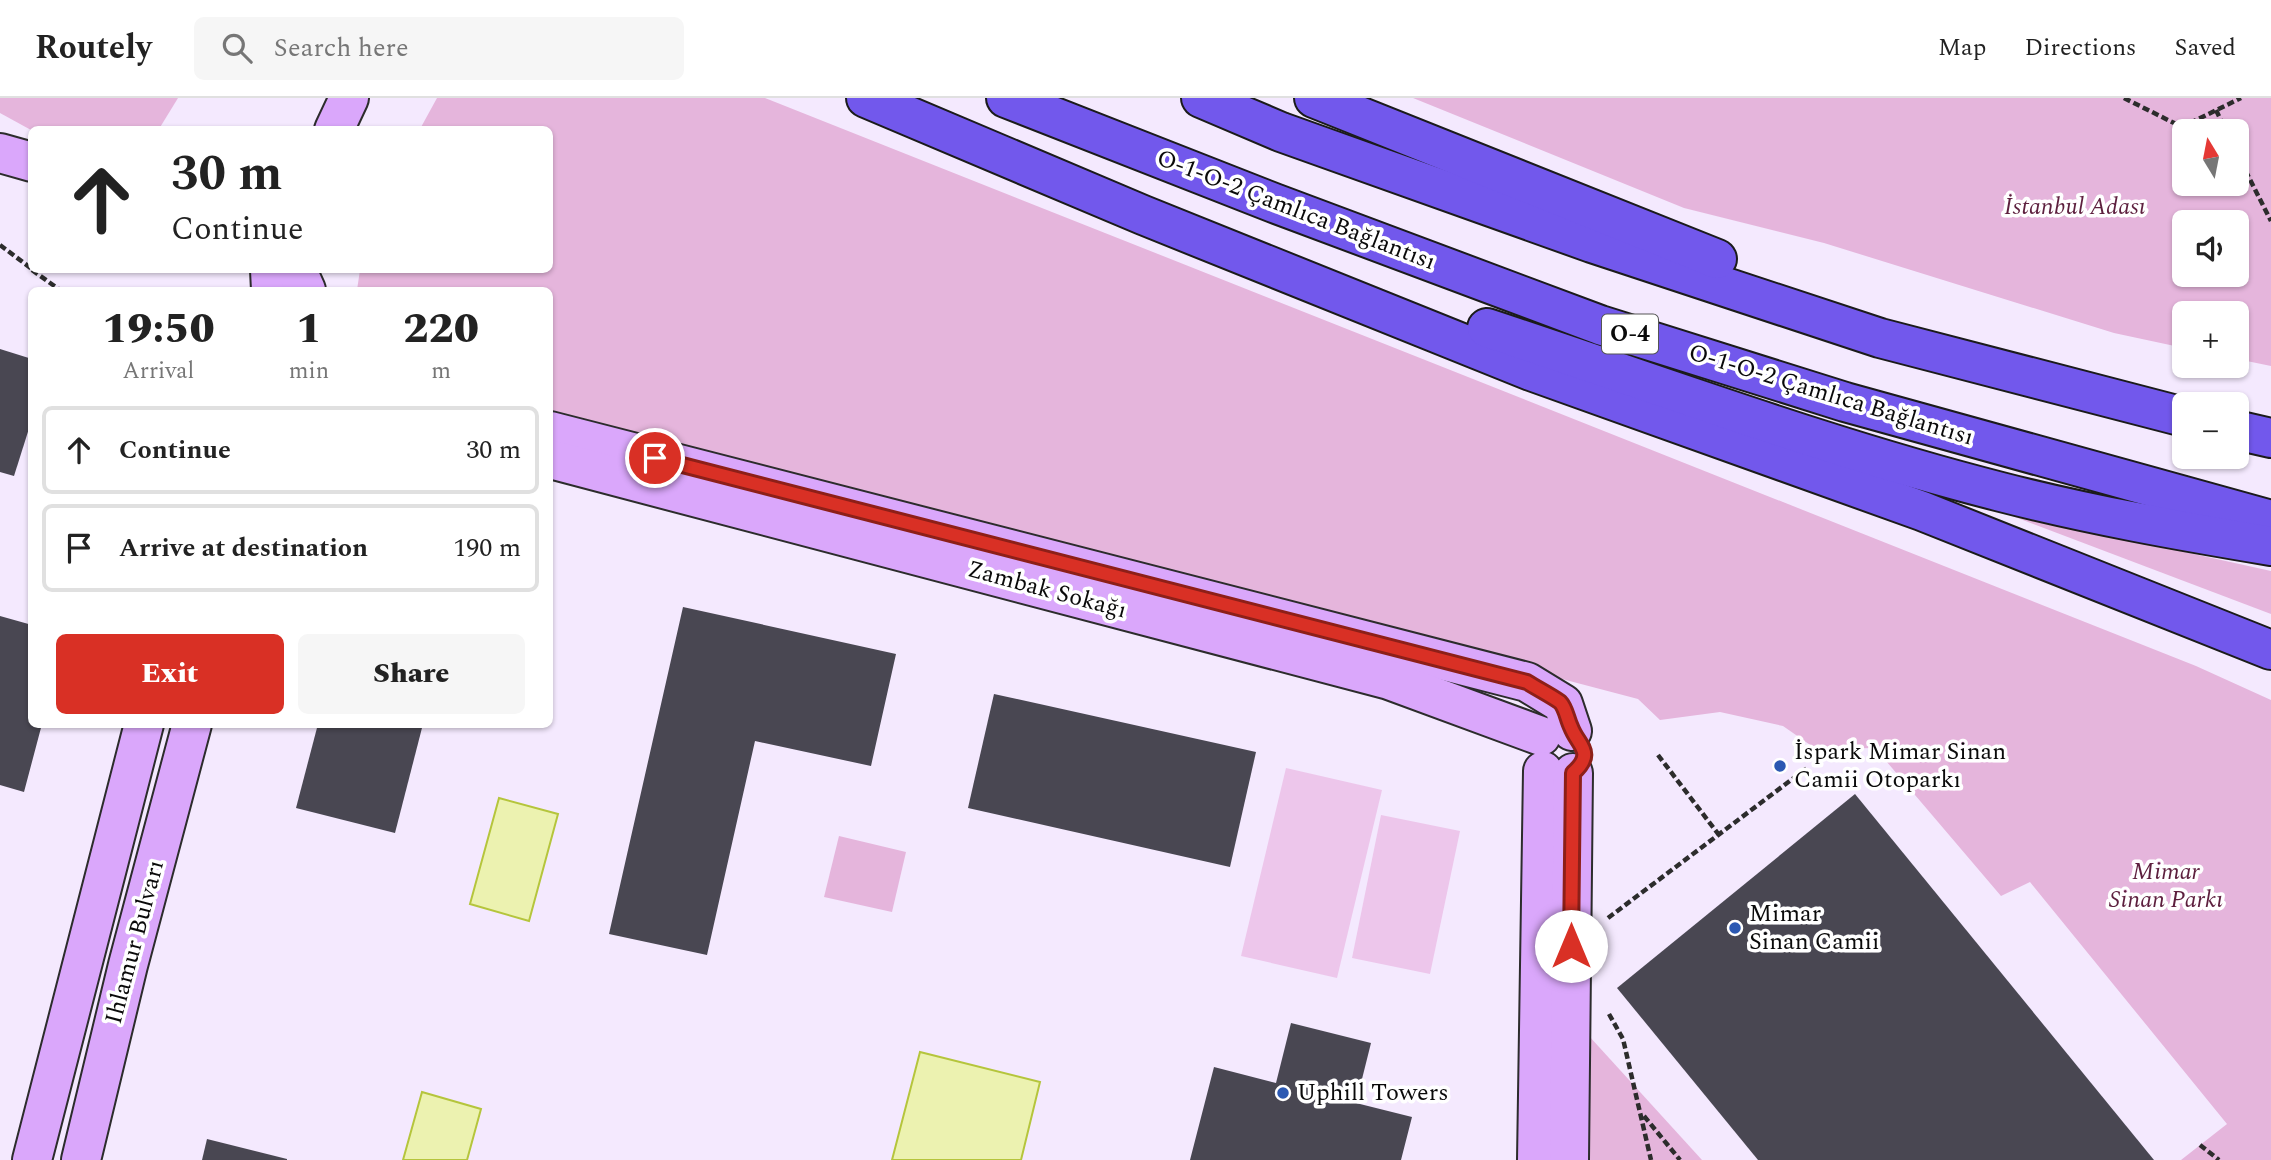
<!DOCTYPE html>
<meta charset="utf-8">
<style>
body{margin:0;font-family:Spectral,serif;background:#f6f6f6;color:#222;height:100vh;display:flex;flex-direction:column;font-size:26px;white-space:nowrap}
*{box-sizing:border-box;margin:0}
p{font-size:23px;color:#767676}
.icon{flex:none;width:38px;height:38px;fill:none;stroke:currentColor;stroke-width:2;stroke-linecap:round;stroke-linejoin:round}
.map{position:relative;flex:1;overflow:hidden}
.panel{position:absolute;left:28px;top:189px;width:525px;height:441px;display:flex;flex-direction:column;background:#fff;border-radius:10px;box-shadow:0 2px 5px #0004}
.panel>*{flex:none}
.top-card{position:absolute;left:28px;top:28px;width:525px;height:147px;border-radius:10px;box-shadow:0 2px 5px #0004;background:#fff;color:#222;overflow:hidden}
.needle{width:46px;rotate:350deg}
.controls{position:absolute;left:2172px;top:21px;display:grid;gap:14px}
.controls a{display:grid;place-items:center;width:77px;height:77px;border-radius:10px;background:#fff;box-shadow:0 2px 5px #0004;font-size:35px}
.pin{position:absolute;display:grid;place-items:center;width:60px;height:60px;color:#fff;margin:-30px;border:4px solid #fff;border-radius:50%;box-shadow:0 2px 7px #0007}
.me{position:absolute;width:77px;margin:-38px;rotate:0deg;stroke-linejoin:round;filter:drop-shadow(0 0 5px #0008)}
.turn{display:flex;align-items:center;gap:24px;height:147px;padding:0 28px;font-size:32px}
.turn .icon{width:91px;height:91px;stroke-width:2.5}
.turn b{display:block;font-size:49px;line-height:60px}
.eta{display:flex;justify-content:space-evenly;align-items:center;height:119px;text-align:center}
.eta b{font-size:42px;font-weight:800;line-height:49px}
.button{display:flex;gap:14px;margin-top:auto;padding:14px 28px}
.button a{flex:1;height:80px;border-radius:10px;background:#d93025;color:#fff;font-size:28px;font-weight:800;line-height:80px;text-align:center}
.button a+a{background:#f6f6f6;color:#222}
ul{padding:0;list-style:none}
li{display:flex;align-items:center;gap:21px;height:88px;margin:0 14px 10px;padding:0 14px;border:4px solid #e0e0e0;border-radius:10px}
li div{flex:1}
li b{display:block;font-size:26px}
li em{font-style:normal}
header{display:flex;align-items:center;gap:42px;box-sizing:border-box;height:98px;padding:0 35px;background:#fff;border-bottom:2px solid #e0e0e0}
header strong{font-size:33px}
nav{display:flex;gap:38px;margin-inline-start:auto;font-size:24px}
.search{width:490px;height:63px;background:#f6f6f6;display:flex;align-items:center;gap:18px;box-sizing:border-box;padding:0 24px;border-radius:10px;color:#767676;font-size:26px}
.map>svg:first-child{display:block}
.green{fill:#e5b5dc;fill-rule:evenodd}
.pitch{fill:#edc6eb}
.water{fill:#ecf2b0;stroke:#b5c53c;stroke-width:2}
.building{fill:#494752}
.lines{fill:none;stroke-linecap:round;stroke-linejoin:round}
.secondary-casing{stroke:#2c2c2c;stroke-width:42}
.highway-casing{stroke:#1b1b1b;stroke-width:42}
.path{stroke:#2c2c2c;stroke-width:4.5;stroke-dasharray:7 3.5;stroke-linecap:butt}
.secondary{stroke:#daa7fb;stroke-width:38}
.highway{stroke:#7258ec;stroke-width:38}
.route-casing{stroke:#8d1f18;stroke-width:18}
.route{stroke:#d93025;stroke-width:12}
.poi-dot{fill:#2b58b2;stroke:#fff;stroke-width:2.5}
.labels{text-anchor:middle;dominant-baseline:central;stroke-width:7;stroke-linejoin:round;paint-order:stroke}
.shield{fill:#fff;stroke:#545454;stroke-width:2}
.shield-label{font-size:23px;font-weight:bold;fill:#0a0a0a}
.park-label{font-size:24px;font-style:italic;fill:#5d1f3e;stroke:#fff}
.street-label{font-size:24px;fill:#0a0a0a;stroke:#fff}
.poi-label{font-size:24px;fill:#0a0a0a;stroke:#fff;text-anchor:start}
</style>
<header>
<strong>Routely</strong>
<div class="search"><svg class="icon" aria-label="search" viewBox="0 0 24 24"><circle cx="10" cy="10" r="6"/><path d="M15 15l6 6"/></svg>Search here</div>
<nav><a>Map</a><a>Directions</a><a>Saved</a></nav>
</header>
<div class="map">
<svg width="2271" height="1062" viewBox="0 0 2271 1062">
<rect width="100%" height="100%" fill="#f4e9fe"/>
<g class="green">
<polygon points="0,0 178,0 159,31 31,32 0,15"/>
<polygon points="437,0 765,0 2196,568 2271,602 2271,1062 2181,1062 2227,1026 2030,784 2001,798 1875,650 1816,651 1783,628 1720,614 1660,622 1638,601 550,314 550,192 357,192 360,172 550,172 550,32 420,31"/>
<path d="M1413,0H2271V268L2237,261L2236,215H2184V250L2114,235L1824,145L1684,110ZM2236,33V86H2184V33ZM2236,124V177H2184V124Z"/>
<polygon points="1999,413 2271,473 2271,516"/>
<polygon points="839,738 906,754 892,814 824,799"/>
<polygon points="1589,938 1702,1062 1589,1062"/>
</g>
<g class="pitch">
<polygon points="1286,670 1382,692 1337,880 1241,858"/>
<polygon points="1381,717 1460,733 1430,876 1352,860"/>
</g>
<g class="water">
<polygon points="499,700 558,716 529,823 470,806"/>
<polygon points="920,954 1040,984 1021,1062 892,1062"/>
<polygon points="422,994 481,1011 467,1062 403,1062"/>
</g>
<g class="building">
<polygon points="0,251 32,261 32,321 14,378 0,374"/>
<polygon points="683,509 896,556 871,668 755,643 707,857 609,836"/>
<polygon points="0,518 32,527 32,626 42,626 24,694 0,687"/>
<polygon points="994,596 1256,654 1230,769 968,710"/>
<polygon points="318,626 423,626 395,735 296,710"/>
<polygon points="1855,696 2154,1062 1758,1062 1617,890"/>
<polygon points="1291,925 1371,945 1356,1005 1412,1019 1401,1062 1190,1062 1214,969 1276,985"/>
<polygon points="207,1041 287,1061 287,1062 202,1062"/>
</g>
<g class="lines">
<defs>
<g id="secondary">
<polyline points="334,32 349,0"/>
<polyline points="0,55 32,64"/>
<polyline points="270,172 271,192"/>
<polyline points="297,172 306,192"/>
<polyline points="550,333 1527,584 1563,606 1572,633"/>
<polyline points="550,361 1389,582 1541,638"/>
<polyline points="32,1062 144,626"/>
<polyline points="81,1062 128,867 192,626"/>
<polyline points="1537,1062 1543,673"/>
<polyline points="1569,1062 1573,675"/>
</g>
<g id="highway">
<polyline points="866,0 1143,117 1531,273 1922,413 2271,552"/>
<polyline points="1006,0 1274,105 1600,227 1845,304 2271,422"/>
<polyline points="1201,0 1281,34 1592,145 1880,240 2184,319"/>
<polyline points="1314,0 1717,161"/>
<path d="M1487,230C1657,286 1828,350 2001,394C2090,417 2181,433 2271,448"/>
<polyline points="2236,332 2271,340"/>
</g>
</defs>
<use href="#secondary" class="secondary-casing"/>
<use href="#highway" class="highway-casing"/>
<g class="path">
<polyline points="2124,0 2182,29 2241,0"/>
<polyline points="2216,12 2226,33"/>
<polyline points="2236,54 2271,123"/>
<polyline points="0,147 32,171"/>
<polyline points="32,172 60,192"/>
<polyline points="1658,657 1719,737"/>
<polyline points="1608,820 1807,670"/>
<polyline points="1609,916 1623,941 1651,1062"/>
<polyline points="1644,1018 1680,1062"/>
<polyline points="2200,1047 2219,1062"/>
</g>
<use href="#secondary" class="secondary"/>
<use href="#highway" class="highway"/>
</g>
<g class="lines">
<defs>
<path id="route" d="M655,360L1527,584C1538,591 1550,597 1560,604C1566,610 1567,621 1571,629C1578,648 1596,654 1573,675L1571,848"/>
</defs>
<use href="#route" class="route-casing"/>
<use href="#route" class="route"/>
</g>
<g class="poi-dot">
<circle cx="1780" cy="668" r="7"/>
<circle cx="1735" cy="830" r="7"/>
<circle cx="1283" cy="995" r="7"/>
</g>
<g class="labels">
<rect class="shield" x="1602" y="216.5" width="56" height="39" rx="5"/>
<g class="shield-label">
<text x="1630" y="236">O-4</text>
</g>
<g class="park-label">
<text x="2075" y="109">İstanbul Adası</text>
<text x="2166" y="774">Mimar<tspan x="2166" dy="28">Sinan Parkı</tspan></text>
</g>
<g class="street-label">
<text transform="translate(1296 112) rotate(21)">O-1-O-2 Çamlıca Bağlantısı</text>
<text transform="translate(1831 297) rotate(17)">O-1-O-2 Çamlıca Bağlantısı</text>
<text transform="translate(1047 492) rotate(15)">Zambak Sokağı</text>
<text transform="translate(135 844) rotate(-75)">Ihlamur Bulvarı</text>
</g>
<g class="poi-label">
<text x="1794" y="654">İspark Mimar Sinan<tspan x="1794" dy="28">Camii Otoparkı</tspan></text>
<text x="1749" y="816">Mimar<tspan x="1749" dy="28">Sinan Camii</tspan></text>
<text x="1297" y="995">Uphill Towers</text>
</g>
</g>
</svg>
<div class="controls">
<a><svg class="needle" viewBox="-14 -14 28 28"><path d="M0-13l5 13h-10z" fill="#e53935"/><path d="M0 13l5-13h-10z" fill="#767676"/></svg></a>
<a><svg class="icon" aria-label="sound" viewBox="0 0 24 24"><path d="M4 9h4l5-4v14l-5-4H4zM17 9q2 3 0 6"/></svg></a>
<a>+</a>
<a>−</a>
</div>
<div class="pin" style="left:655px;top:360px;background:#d93025"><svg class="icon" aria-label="arrive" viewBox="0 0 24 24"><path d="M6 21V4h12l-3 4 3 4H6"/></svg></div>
<svg class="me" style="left:1571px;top:848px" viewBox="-20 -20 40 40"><circle r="19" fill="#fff"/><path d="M0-13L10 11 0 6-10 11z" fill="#d93025"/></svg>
<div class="top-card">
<div class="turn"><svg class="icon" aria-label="ahead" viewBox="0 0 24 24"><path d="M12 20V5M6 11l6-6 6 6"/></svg><div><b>30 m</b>Continue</div></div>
</div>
<section class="panel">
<div class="eta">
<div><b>19:50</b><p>Arrival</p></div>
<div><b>1</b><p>min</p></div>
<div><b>220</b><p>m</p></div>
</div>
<ul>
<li><svg class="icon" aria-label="ahead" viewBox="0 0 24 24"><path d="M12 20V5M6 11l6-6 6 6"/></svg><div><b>Continue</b></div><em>30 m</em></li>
<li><svg class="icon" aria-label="arrive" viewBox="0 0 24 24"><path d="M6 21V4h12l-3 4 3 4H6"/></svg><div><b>Arrive at destination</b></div><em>190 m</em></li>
</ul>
<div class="button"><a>Exit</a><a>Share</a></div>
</section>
</div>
